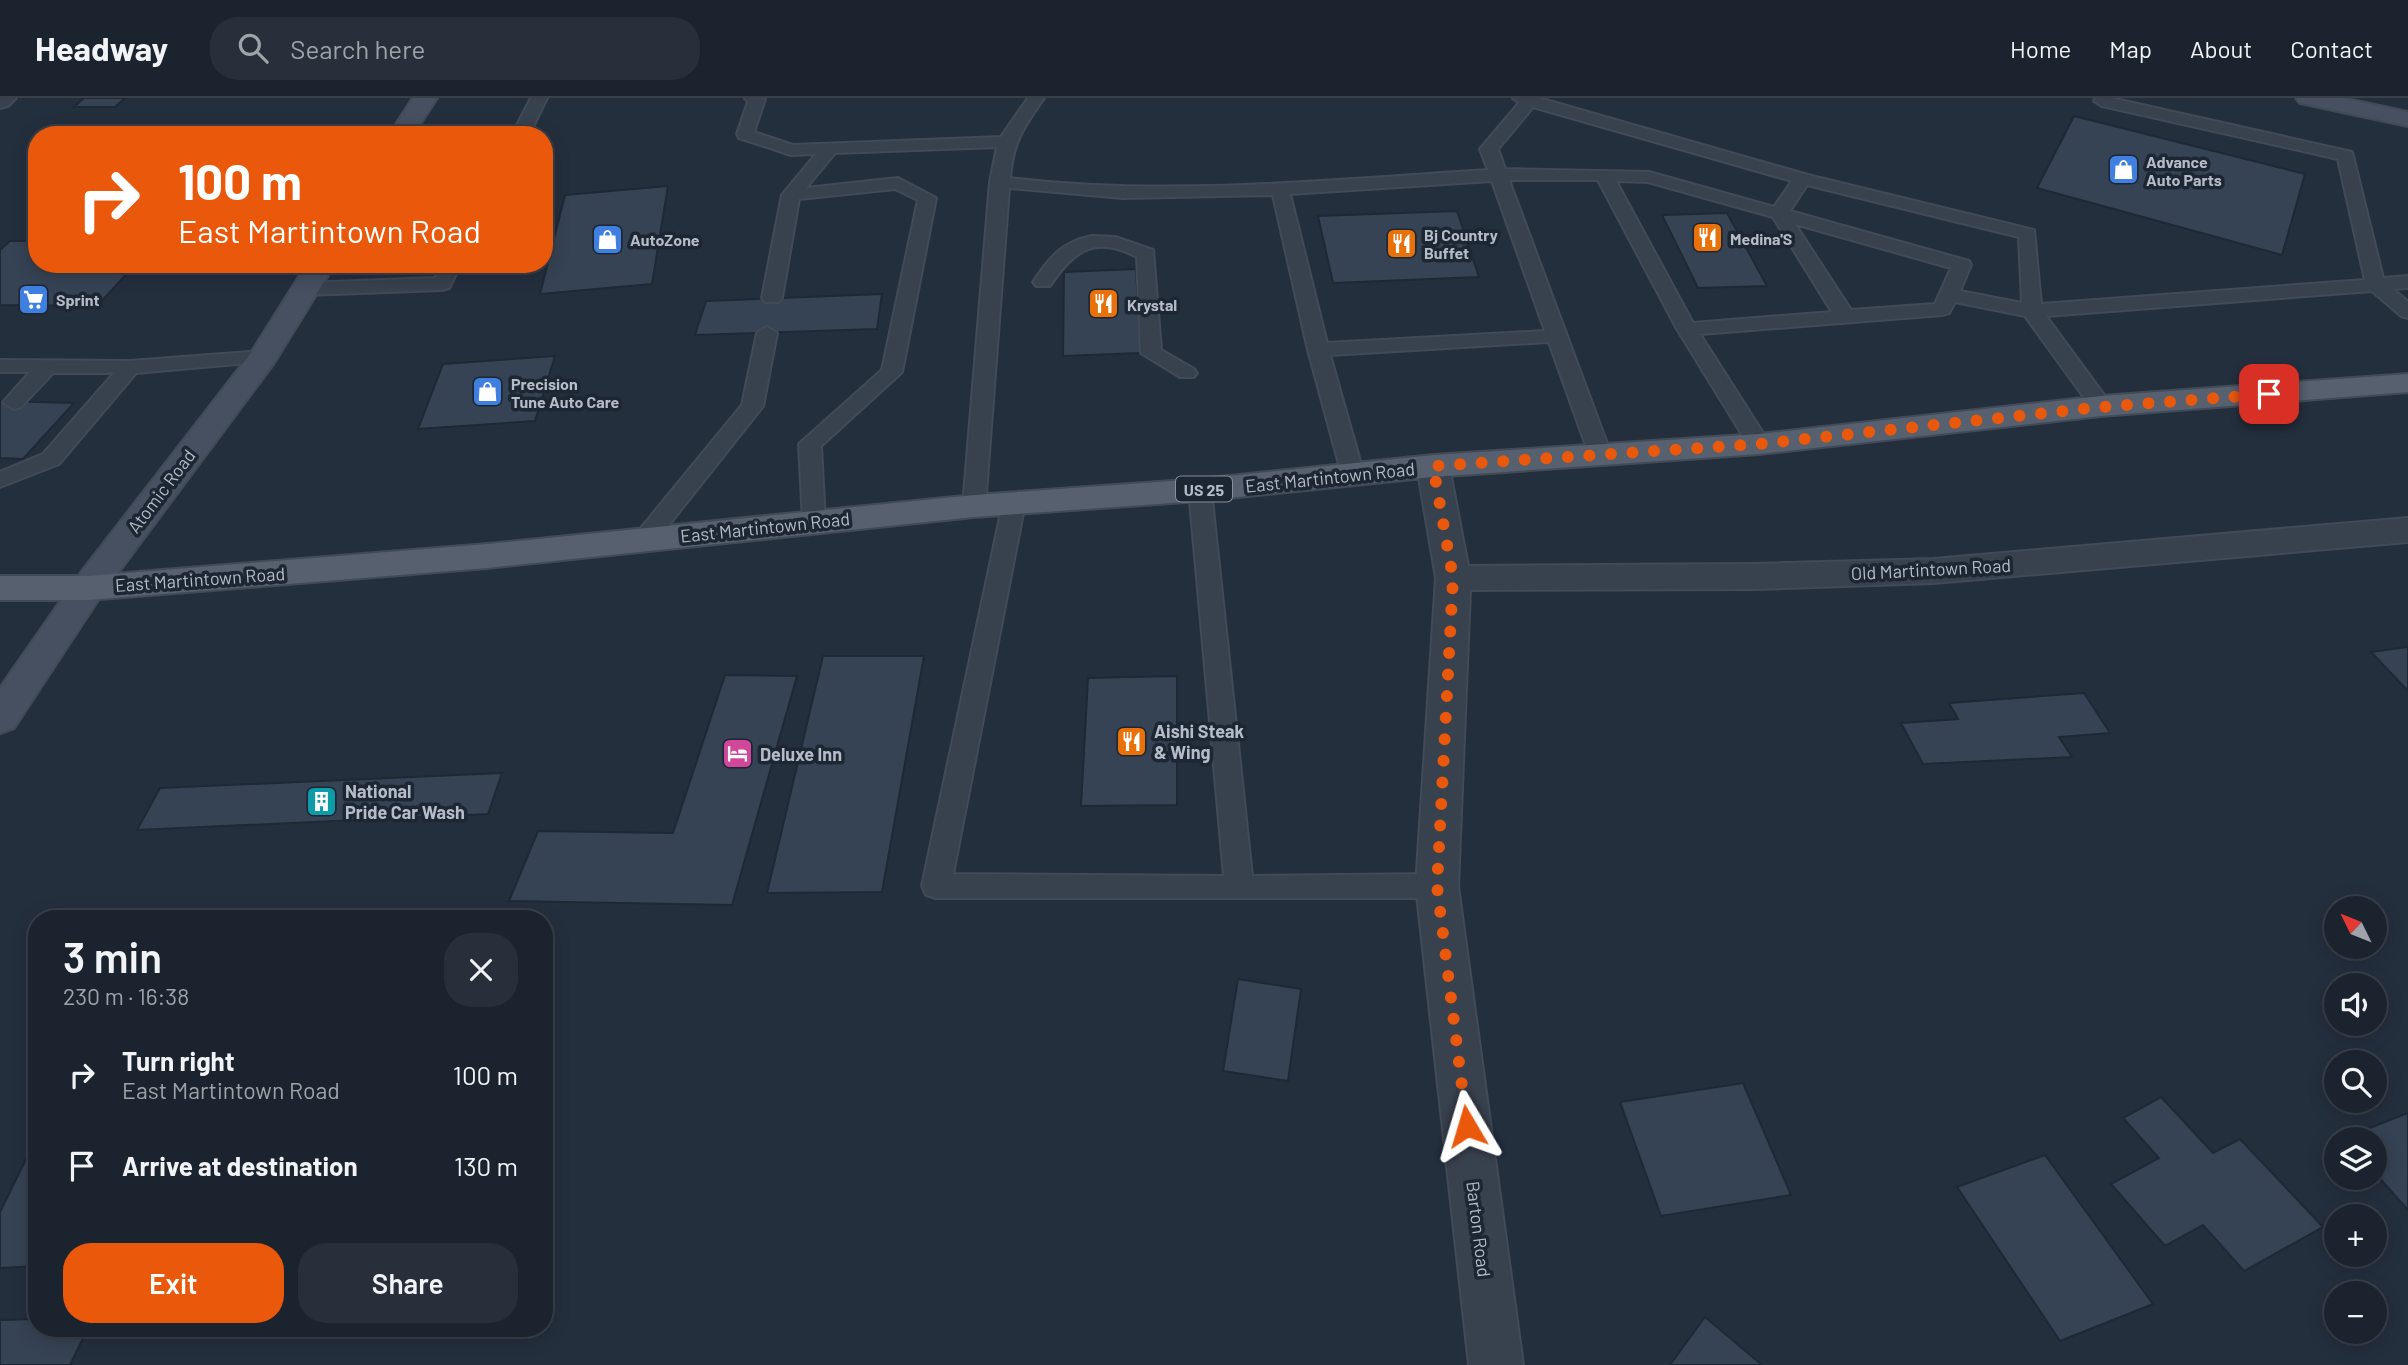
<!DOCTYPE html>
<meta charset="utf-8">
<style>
body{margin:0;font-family:Barlow,sans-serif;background:#282f3a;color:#f1f3f6;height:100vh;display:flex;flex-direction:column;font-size:26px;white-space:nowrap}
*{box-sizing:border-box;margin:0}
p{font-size:23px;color:#a0a4aa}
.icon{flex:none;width:38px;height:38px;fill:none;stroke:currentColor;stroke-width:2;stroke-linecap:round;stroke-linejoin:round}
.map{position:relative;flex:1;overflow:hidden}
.drawer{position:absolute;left:28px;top:812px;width:525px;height:427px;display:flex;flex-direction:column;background:#1b232e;border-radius:28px;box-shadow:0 4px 18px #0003,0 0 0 2px #39404a}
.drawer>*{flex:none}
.guide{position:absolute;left:28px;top:28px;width:525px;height:147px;border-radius:28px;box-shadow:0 4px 18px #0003,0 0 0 2px #39404a;background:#ea580c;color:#fff;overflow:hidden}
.needle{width:46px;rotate:313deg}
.tools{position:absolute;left:2324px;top:798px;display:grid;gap:14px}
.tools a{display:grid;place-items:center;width:63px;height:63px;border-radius:50%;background:#1b232e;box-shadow:0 4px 18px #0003,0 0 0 2px #39404a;font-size:35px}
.pin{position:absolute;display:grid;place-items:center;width:60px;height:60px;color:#fff;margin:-30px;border-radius:14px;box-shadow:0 4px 10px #0006}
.me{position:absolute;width:77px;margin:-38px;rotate:353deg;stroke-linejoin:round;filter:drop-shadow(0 0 5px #0008)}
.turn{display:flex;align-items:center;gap:24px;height:147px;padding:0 35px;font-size:32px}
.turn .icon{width:91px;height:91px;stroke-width:2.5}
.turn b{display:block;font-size:49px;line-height:60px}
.round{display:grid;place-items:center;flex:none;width:74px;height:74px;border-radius:28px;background:#282f3a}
.summary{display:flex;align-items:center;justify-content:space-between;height:119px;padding:0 35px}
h1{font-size:42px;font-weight:600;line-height:52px}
.action{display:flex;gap:14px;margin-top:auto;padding:14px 35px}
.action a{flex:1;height:80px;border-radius:28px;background:#ea580c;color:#fff;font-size:28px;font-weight:600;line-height:80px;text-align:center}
.action a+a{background:#282f3a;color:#f1f3f6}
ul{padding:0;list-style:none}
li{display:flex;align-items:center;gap:21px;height:91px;padding:0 35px}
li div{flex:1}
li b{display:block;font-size:26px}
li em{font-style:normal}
header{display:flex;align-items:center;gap:42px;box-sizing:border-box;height:98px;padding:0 35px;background:#1b232e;border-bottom:2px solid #39404a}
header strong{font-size:33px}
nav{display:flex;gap:38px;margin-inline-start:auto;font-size:24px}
.search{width:490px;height:63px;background:#282f3a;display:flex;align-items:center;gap:18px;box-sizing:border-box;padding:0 24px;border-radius:28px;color:#a0a4aa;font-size:26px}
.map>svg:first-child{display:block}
.building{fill:#364354;stroke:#1f2835;stroke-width:2}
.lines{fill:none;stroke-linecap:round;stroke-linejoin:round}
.lane-casing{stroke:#414a57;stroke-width:4}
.street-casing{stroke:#414a57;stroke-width:4}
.secondary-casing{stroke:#414a57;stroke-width:4}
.primary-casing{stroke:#414a57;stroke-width:4}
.lane{fill:#38414e;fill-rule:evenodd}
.street{fill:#38414e;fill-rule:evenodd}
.secondary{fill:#465061;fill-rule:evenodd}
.primary{fill:#56606e;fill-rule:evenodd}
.route{stroke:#ea580c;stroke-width:12;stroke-dasharray:0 21.6}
.labels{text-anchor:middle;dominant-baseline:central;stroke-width:7;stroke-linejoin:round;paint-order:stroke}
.far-poi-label{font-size:16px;font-weight:bold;fill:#b4bcc9;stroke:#1d2633;text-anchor:start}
.shield{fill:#1d2633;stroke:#878f9c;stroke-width:2}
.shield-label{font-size:16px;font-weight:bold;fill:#b4bcc9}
.street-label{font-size:18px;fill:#b4bcc9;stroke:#1d2633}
.poi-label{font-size:18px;font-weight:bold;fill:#b4bcc9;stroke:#1d2633;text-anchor:start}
</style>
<header>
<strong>Headway</strong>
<div class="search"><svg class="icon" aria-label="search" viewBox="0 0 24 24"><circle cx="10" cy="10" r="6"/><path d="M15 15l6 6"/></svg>Search here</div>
<nav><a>Home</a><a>Map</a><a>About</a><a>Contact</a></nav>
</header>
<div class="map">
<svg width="2408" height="1267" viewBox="0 0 2408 1267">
<rect width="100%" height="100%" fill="#242f3e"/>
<g class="building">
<polygon points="84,0 125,0 115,9 74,9"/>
<polygon points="2074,18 2305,76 2282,157 2037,90"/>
<polygon points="668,88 652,186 540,196 565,97"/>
<polygon points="1457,113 1479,179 1333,185 1318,118"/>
<polygon points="1727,115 1767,188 1698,190 1662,117"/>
<polygon points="10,143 37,143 37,166 136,166 97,208 0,207 0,152"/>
<polygon points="1136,171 1141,255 1063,258 1064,174"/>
<polygon points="882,196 877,231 695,237 706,203"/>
<polygon points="555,258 535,323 418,331 443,266"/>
<polygon points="0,303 74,305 23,361 0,360"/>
<polygon points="2408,549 2408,593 2371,554"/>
<polygon points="823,558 924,558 882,794 767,795"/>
<polygon points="725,577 797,578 732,807 509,803 538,733 673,735"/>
<polygon points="1177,578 1177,707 1081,708 1088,580"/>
<polygon points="2084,595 2110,635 2059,639 2072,659 1923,666 1901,625 1958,621 1949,605"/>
<polygon points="502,675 488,716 137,732 160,690"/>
<polygon points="1238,881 1301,891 1288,983 1223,973"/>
<polygon points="1743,985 1791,1097 1661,1118 1620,1004"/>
<polygon points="2161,999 2213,1055 2240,1041 2323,1129 2244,1173 2203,1127 2165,1148 2111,1086 2159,1060 2123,1020"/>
<polygon points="2408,1015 2408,1112 2375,1075 2375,1041 2344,1040"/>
<polygon points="36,1041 37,1168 0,1170 0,1114"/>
<polygon points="2045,1057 2153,1206 2060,1243 1957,1089"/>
<polygon points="1705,1219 1762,1267 1670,1267"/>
<polygon points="37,1221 37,1230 88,1230 70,1267 0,1267 0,1222"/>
</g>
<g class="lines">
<defs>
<g id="lane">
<polygon points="531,0 547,0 529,37 512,37"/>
<path d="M745,0L765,1L754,34L793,47L1001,39L1028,0H1044C1024,29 1013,43 1010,80C1170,99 1328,82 1488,72L1480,51L1519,5L1513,0H1539L1808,77L2034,132L2041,206L2365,182L2338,61L2102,8L2094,3L2095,0H2111L2352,54L2383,180L2408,178V190L2393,191L2408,204V220L2401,218L2372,193L2046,218L2112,308L2101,315L2094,313L2025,218L1955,204L1949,215L1942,217L1700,236L1770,346L1759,353L1751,351L1677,231L1598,82H1509L1612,359L1609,364H1593L1590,359L1549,244L1330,257L1364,377L1361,382H1345L1342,377L1308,252L1273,97L1123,100L1009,90L985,408L982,413H966L963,408L990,84L997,49L835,55L806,90L898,80L936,100L902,274L821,348L825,424L822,430H806L803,424L799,346L882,272L918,102L895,91L799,101L782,200L779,204H765L762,200L782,97L816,56L791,57L739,40L737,36L748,4ZM1533,9L1792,83L1774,109L1649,74L1505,71L1498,51ZM1492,83L1545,233L1327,245L1290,96ZM1616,83L1648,84L1773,119L1832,214L1693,225ZM1807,87L2019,139L2022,205L1960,193L1971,167L1969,163L1790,113ZM1795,126L1951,170L1935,206L1851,212Z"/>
<path d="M1092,138L1115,139L1153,152L1161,252L1194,271L1197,275L1194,279H1180L1141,255L1137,159C1094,137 1074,152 1050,188H1036L1033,184C1050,159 1062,144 1092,138Z"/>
<polygon points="442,166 461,166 449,190 442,192 306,197 296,191 306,185 435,180"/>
<polygon points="767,229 777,235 763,308 653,447 637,447 633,441 637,435 742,307 757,235"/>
<polygon points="263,253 273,259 270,263 136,275 59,366 0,389 0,374 43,356 114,275 53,275 21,309 14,311 3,304 30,274 0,274 0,262 130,263"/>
<polygon points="1200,385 1208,387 1211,392 1252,778 1437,776 1447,779 1451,788 1447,797 1437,800 936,800 926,797 922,788 1003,405 1006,400 1022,400 1025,405 953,776 1224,778 1189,392 1192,387"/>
</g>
<g id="street">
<polygon points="0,0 16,0 8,8 0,10"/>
<polygon points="1433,357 1444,361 1449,368 1468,468 1754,466 1934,461 2408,420 2408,444 1934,485 1754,491 1470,492 1458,788 1523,1267 1469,1267 1416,788 1436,480 1417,368 1422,361"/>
</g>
<g id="secondary">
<polygon points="413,0 437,0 413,37 389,37"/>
<polygon points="2296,0 2342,0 2408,14 2408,28 2300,5"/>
<polygon points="307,166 335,166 274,265 100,499 14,630 0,635 0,590 76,481 251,255"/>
</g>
<polygon id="primary" points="2408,276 2408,294 2101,318 1759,356 1433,379 1200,403 974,419 487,470 88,502 0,502 0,478 88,478 487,446 974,397 1200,381 1433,357 1759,336 2101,298"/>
</defs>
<use href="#lane" class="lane-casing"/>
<use href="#street" class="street-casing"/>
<use href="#secondary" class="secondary-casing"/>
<use href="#primary" class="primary-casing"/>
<use href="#lane" class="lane"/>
<use href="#street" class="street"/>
<use href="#secondary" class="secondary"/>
<use href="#primary" class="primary"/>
</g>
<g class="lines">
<polyline class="route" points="1467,1028 1437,788 1453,480 1433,368 1759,346 2101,309 2269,296"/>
</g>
<defs>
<symbol id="shop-square" viewBox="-11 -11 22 22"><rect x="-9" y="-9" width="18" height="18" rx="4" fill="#3f7fe0" stroke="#1d2633"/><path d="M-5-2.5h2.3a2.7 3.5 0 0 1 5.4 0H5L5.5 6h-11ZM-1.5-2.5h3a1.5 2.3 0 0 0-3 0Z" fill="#fff"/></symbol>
<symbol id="restaurant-square" viewBox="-11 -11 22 22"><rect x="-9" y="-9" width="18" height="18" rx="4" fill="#e8710a" stroke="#1d2633"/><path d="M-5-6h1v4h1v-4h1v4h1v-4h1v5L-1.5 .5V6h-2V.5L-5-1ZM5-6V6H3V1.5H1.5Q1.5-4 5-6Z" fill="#fff"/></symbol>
<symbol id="supermarket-square" viewBox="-11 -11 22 22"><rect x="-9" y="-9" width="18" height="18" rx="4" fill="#3f7fe0" stroke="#1d2633"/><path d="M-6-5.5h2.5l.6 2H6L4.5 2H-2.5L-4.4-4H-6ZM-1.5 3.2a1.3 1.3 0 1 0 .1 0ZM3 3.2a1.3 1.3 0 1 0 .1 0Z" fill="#fff"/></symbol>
<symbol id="hotel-square" viewBox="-11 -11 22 22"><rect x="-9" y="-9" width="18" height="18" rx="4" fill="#d1479c" stroke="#1d2633"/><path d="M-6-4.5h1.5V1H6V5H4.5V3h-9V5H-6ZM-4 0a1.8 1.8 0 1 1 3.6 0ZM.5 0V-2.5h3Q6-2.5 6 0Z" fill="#fff"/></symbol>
<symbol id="building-square" viewBox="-11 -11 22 22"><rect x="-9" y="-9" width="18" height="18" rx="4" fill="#0f9aa8" stroke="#1d2633"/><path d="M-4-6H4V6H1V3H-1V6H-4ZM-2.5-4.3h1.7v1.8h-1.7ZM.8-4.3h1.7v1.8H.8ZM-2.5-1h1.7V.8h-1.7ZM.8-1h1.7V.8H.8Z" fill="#fff"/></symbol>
</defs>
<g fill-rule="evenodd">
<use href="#shop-square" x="2106" y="54" width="35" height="35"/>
<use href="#restaurant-square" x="1690" y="122" width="35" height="35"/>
<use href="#shop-square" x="590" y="124" width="35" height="35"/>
<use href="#restaurant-square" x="1384" y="128" width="35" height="35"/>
<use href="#supermarket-square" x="16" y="184" width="35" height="35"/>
<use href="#restaurant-square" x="1086" y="188" width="35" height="35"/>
<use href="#shop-square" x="470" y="276" width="35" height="35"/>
<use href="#restaurant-square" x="1114" y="626" width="35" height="35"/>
<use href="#hotel-square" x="720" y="638" width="35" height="35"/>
<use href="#building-square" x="304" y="686" width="35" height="35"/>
</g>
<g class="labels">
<g class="far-poi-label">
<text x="2146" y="63">Advance<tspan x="2146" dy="18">Auto Parts</tspan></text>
<text x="1424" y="136">Bj Country<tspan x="1424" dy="18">Buffet</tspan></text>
<text x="1730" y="140">Medina'S</text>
<text x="630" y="141">AutoZone</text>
<text x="56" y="201">Sprint</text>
<text x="1127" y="206">Krystal</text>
<text x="511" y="285">Precision<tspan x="511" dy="18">Tune Auto Care</tspan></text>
</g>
<rect class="shield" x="1176" y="378.5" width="56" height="25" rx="5"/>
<g class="shield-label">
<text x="1204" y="391">US 25</text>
</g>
<g class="street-label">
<text transform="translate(1330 379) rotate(-6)">East Martintown Road</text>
<text transform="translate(161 393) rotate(-53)">Atomic Road</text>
<text transform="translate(765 429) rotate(-6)">East Martintown Road</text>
<text transform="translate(1931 471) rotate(-3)">Old Martintown Road</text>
<text transform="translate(200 481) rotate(-4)">East Martintown Road</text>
<text transform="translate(1479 1131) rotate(83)">Barton Road</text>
</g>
<g class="poi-label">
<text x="1154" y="633">Aishi Steak<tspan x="1154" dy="21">&amp; Wing</tspan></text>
<text x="760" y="656">Deluxe Inn</text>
<text x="345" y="693">National<tspan x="345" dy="21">Pride Car Wash</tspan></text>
</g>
</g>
</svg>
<div class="tools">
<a><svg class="needle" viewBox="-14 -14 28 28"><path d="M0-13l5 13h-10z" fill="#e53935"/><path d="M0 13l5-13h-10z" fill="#a0a4aa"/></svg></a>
<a><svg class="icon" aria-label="sound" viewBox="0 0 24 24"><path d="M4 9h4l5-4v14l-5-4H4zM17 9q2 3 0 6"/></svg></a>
<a><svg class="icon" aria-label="search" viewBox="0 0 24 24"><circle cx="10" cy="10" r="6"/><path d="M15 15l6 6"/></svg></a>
<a><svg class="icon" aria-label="layers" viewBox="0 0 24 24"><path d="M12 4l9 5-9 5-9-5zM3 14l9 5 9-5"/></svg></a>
<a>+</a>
<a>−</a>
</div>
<div class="pin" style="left:2269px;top:296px;background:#d93025"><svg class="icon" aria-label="arrive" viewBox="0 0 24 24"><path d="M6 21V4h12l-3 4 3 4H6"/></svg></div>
<svg class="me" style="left:1467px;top:1028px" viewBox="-20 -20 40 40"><path d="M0-17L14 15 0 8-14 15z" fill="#ea580c" stroke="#fff" stroke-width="4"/></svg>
<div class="guide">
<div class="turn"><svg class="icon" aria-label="right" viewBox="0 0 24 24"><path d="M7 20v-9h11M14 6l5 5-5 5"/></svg><div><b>100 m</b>East Martintown Road</div></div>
</div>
<section class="drawer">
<div class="summary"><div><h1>3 min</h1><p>230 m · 16:38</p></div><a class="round"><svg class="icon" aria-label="close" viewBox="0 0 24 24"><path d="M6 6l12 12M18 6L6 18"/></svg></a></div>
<ul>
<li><svg class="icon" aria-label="right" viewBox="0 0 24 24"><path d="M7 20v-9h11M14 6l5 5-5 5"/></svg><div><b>Turn right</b><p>East Martintown Road</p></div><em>100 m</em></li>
<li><svg class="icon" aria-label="arrive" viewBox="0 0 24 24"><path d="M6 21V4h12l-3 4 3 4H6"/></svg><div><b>Arrive at destination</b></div><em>130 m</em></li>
</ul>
<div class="action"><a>Exit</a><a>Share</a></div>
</section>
</div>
